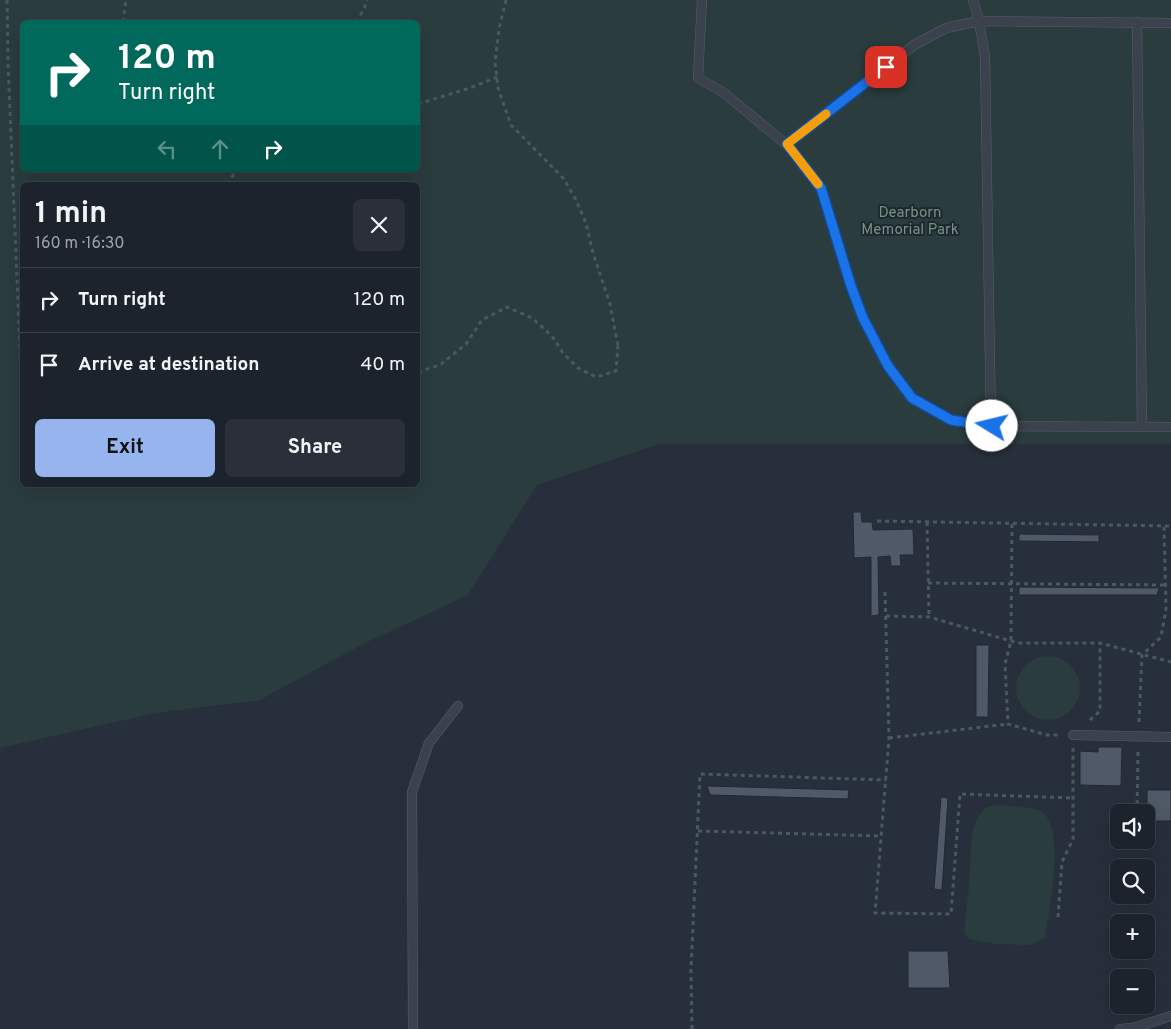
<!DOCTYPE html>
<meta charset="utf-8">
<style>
body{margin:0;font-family:Overpass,sans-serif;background:#2a2f39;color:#f1f3f6;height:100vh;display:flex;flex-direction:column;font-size:19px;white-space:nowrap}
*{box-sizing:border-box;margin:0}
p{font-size:16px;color:#a0a4aa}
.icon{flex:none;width:28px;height:28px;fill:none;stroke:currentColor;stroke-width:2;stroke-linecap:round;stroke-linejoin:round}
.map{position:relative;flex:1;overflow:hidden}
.panel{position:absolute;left:20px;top:182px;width:400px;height:305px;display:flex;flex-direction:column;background:#1d232d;border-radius:8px;box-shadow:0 5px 20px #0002,0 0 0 1px #3b4049}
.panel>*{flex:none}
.banner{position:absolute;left:20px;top:20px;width:400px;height:152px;border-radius:8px;box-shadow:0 5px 20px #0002,0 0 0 1px #3b4049;background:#00695c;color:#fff;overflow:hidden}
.controls{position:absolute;left:1110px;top:804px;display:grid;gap:10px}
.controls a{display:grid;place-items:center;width:45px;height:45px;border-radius:8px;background:#1d232d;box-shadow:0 5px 20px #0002,0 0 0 1px #3b4049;font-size:25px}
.pin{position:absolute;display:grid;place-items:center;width:42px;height:42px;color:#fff;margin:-21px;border-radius:10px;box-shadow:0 2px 8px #0006}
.me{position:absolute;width:55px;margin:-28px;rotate:279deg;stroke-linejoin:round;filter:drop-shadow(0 0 4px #0008)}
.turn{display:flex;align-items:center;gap:18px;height:105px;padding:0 15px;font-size:22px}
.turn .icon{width:65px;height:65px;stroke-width:2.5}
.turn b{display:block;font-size:35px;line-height:42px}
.lanes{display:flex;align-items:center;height:48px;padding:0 15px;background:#0003;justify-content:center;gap:25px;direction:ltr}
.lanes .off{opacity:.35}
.round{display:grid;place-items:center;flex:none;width:52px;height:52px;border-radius:8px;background:#2a2f39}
.head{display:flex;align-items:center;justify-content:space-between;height:85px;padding:0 15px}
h1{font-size:30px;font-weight:700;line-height:38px}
.action{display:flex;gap:10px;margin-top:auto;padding:10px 15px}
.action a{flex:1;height:58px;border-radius:8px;background:#96b4ed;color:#111;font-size:20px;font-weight:700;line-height:58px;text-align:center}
.action a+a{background:#2a2f39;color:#f1f3f6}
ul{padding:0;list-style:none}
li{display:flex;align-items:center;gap:15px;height:65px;padding:0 15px;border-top:1px solid #3b4049}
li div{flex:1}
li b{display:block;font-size:19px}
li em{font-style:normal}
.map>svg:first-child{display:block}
.green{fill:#2a3c3e;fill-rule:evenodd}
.building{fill:#505967;stroke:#222834}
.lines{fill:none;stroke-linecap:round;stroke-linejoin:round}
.lane-casing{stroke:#595f6a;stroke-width:10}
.path{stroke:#49595c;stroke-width:3;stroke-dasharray:4 4;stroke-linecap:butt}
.lane{stroke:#3b414d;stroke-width:9}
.route-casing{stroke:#114b97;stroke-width:12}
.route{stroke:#1a73e8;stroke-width:9}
.slow{stroke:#f59e0b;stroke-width:9}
.labels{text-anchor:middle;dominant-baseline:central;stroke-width:4;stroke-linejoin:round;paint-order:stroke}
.park-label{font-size:15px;fill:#71967b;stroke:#202632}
</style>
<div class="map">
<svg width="1171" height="1029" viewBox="0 0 1171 1029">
<rect width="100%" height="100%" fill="#272f3c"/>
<g class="green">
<path d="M0,0H1171V444H659L537,485L468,595L363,644L260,700L155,713L0,748ZM22,22H418V170H22ZM22,185H418V485H22Z"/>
<circle cx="1048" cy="688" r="32"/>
<path d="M996,805C1007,806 1033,806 1042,812C1066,829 1049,911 1045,937L1032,945L996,944L969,939L964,932L969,885L972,834L977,818L985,808Z"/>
</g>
<g class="building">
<polygon points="853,512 861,512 862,522 872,522 873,530 913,529 914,555 900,555 901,566 891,566 890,556 878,557 879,615 871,616 871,557 854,558"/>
<polygon points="1019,534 1099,535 1099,542 1019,541"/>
<polygon points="1019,587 1159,588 1157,595 1019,595"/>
<polygon points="976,645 989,645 988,717 976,717"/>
<polygon points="1098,747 1122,747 1121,786 1080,785 1080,751 1098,752"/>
<polygon points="707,786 849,790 848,799 710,795"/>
<rect x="1147" y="790" width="24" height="31"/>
<polygon points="941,797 948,798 942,890 934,889"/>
<polygon points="908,951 948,951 950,988 908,988"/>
</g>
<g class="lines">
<defs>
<g id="lane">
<polyline points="702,0 698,78 724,93 787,145 821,188 851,286 863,318 888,366 912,399 951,420 991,426 985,57 979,21 973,0"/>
<polyline points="1137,22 1142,427"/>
<polyline points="787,145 914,45 946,28 979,21 1171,23"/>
<polyline points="991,426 1171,427"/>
<polyline points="1073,735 1171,737"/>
<polyline points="413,1029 412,792 429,743 458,706"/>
<polyline points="1120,1029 1133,1028 1171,1016"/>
</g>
</defs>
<use href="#lane" class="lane-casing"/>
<g class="path">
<polyline points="7,0 8,63 21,374 22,374"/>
<polyline points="506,0 499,29 495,62 498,88 511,125 564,179 576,200 586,223 593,253 610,304 618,346"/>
<polyline points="123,22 126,0"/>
<polyline points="356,22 364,9 367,0"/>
<polyline points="418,104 470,88 497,77"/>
<polyline points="229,185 235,170"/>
<polyline points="418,372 440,365 466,344 482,320 507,307 532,318 552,336 563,353 578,368 596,377 616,371 618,345"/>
<polyline points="877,521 1171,526"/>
<polyline points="927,522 929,616"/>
<polyline points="1012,524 1011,641 1005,664 1008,724 1047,735 1059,735"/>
<polyline points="928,583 1165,585"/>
<polyline points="885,592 889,738 875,913 951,914 960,794 1073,798"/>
<polyline points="886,616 929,617 1018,643 1100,643 1171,662"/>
<polyline points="1090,720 1100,711 1100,643"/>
<polyline points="1139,722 1142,655 1161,637 1166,609 1164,526"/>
<polyline points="889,738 1008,724"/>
<polyline points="1137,812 1138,751"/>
<polyline points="698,831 881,836"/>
<polyline points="1058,917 1062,862 1073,839 1073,748"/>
<polyline points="692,1029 691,969 700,774 886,780"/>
</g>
<use href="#lane" class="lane"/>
</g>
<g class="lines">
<defs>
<polyline id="route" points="886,67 787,144 821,188 851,286 863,318 888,366 912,398 951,420 992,426"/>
</defs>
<use href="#route" class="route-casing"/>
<use href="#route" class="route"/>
<polyline class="slow" points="818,184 787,144 826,114"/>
</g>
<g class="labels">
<g class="park-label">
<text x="910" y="213">Dearborn<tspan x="910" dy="17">Memorial Park</tspan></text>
</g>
</g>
</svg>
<div class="controls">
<a><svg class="icon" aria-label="sound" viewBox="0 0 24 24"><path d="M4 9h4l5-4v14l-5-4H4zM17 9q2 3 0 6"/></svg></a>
<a><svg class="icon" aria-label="search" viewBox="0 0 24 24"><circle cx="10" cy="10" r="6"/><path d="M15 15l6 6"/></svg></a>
<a>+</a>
<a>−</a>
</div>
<div class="pin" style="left:886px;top:67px;background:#d93025"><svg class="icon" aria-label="arrive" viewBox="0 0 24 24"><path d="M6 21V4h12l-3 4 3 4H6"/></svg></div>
<svg class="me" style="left:992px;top:426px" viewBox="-20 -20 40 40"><circle r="19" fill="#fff"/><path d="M0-13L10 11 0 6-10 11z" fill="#1a73e8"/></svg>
<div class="banner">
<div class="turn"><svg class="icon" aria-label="right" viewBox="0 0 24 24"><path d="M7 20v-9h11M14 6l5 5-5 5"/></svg><div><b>120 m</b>Turn right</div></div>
<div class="lanes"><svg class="icon off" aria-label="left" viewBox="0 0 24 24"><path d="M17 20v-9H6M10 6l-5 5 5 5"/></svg><svg class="icon off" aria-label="ahead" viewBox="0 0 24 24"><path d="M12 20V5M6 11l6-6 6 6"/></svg><svg class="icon" aria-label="right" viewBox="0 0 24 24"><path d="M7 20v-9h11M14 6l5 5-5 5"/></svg></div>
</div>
<section class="panel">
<div class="head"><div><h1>1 min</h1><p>160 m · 16:30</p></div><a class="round"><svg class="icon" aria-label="close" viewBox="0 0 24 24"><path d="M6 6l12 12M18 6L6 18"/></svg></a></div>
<ul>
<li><svg class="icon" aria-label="right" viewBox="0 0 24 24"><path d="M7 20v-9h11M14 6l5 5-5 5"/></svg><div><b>Turn right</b></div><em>120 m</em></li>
<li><svg class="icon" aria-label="arrive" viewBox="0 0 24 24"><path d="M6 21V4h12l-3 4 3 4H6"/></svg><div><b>Arrive at destination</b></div><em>40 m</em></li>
</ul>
<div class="action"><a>Exit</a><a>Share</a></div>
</section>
</div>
